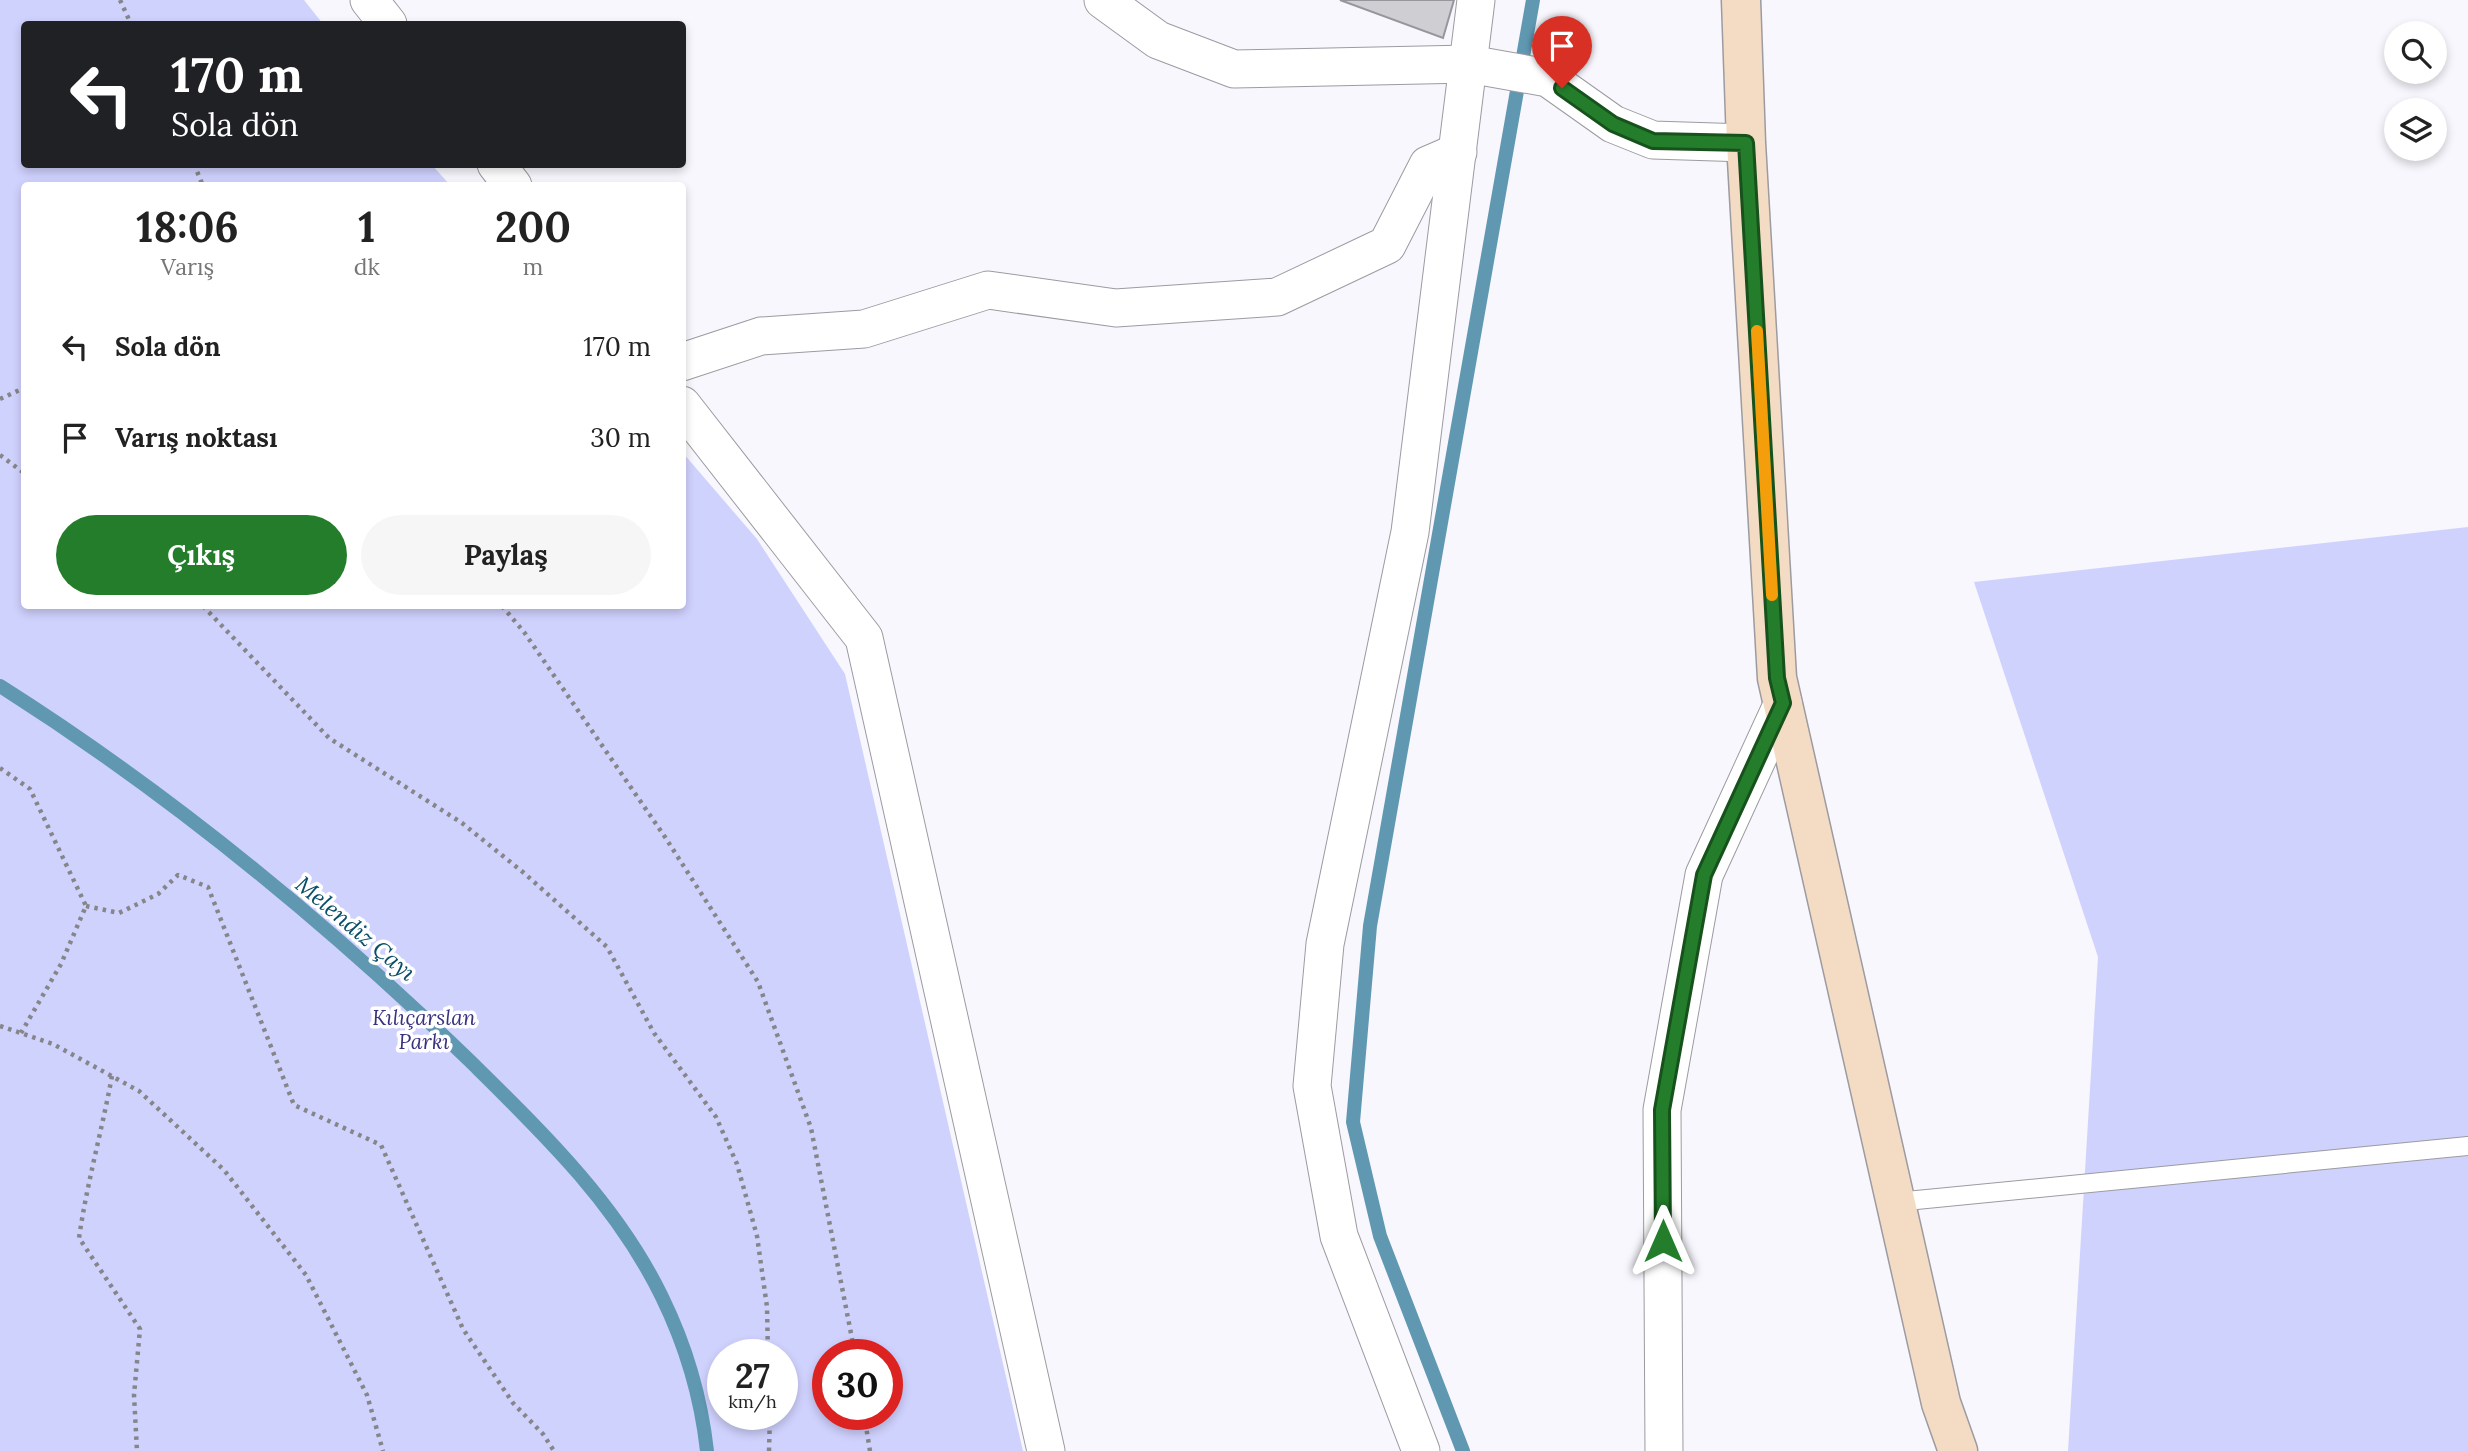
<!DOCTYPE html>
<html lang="tr">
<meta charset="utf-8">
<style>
body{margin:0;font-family:Lora,serif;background:#f6f6f6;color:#222;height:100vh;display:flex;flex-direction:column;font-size:26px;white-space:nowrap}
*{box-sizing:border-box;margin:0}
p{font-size:23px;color:#767676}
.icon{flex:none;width:38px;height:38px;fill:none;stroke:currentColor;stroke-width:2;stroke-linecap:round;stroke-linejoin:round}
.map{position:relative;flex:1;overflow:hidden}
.sheet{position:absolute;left:21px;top:182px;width:665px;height:427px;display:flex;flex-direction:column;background:#fff;border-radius:7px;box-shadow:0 4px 10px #0003}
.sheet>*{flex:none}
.banner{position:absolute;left:21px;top:21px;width:665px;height:147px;border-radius:7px;box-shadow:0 4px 10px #0003;background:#202124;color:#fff;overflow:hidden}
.buttons{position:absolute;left:2384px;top:21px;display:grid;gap:14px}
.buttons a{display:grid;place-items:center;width:63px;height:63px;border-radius:50%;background:#fff;box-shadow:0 4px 10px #0003;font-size:35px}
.speed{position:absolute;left:707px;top:1339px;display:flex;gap:14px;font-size:35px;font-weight:700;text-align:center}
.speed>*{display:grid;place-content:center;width:91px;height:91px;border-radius:50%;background:#fff;box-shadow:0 4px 10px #0003;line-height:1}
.speed small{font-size:18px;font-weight:400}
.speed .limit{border:10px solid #d22;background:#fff;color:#111}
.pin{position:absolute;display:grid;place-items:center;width:60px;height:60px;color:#fff;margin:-72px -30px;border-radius:50% 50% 50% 0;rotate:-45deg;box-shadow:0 0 7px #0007}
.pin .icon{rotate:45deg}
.me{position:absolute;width:77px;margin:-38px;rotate:0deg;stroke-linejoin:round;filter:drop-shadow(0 0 5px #0008)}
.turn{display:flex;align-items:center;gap:24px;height:147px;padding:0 35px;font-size:32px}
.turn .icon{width:91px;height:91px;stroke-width:2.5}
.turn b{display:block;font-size:49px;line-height:60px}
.eta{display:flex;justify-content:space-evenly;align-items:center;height:119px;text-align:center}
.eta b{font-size:42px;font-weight:700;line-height:49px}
.cta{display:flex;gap:14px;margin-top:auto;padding:14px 35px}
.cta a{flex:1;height:80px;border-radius:42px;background:#237d2b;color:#fff;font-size:28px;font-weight:700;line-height:80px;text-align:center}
.cta a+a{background:#f6f6f6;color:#222}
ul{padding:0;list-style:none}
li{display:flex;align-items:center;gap:21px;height:91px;padding:0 35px}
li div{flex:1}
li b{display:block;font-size:26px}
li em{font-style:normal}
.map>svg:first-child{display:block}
.green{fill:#d0d2fe;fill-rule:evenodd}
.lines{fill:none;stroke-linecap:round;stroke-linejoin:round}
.stream{stroke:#6098b2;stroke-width:14}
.building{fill:#ceced3;stroke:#97969c;stroke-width:2}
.service-casing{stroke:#9b9ba1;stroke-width:20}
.minor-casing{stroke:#9b9ba1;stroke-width:39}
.secondary-casing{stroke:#9b9ba1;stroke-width:41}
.path{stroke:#86868a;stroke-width:4.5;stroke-dasharray:3.5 5;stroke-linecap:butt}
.service{stroke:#fff;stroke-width:18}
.minor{stroke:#fff;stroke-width:37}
.secondary{stroke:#f4dcc4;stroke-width:38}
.route-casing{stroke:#17511c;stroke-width:18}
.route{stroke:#237d2b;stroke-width:12}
.slow{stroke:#f59e0b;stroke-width:12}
.labels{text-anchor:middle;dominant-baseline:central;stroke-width:7;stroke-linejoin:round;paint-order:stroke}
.park-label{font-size:21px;font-style:italic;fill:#38317e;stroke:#fff}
.water-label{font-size:23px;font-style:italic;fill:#094e67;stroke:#fff}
</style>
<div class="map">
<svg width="2468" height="1451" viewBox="0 0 2468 1451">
<rect width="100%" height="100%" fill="#f7f7fd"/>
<g class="green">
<path d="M0,0H304L323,24H24V164L432,165L450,185L24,186V606H682L683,453L757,539L845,674L1023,1451H0ZM723,1354H782V1414H723ZM828,1354H887V1414H828Z"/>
<polygon points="2468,527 2468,1451 2068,1451 2098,957 1974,582"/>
</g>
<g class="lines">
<g class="stream">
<path d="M0,686C169,793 326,922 470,1061C542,1132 617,1204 662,1297C686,1346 701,1397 707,1451"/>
<polyline points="1463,1451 1380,1236 1353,1122 1370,926 1533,0"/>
</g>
</g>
<polygon class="building" points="1340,0 1454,0 1443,38"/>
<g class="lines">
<defs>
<polyline id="service" points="1896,1202 2468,1146"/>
<g id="minor">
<polyline points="369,0 388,24"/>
<polyline points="1103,0 1158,40 1234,69 1469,64 1548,78 1613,124 1653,140 1746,143"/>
<polyline points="496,164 513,186"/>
<polyline points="682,362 761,336 864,329 988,290 1116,308 1277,297 1387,245 1428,165 1458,152"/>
<polyline points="682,405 864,638 1046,1451"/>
<polyline points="1421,1451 1339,1236 1312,1086 1325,944 1410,532 1476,0"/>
<polyline points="1664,1451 1662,1110 1704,875 1783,703"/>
</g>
<polyline id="secondary" points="1741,0 1746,143 1777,678 1941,1403 1958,1451"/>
</defs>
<use href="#service" class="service-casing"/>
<use href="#minor" class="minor-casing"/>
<use href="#secondary" class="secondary-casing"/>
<g class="path">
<polyline points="120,0 131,24"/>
<polyline points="194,164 203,186"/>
<polyline points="0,399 24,388"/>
<polyline points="0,455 24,473"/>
<polyline points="203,606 329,738 462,823 524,873 607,947 654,1033 716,1117 737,1164 757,1236 767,1307 768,1354"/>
<polyline points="502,606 524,632 665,837 758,982 811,1128 855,1354"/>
<polyline points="0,768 30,789 86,906 61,964 21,1033"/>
<polyline points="86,906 119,913 158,894 178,875 208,887 294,1105 381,1145 463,1329 513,1403 543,1434 554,1451"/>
<polyline points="0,1026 53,1044 139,1091 224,1170 306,1275 367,1395 383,1451"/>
<path d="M112,1076C102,1130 87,1183 79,1238L140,1329L134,1395L137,1451"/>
<polyline points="864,1414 870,1451"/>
<polyline points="769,1451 770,1414"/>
</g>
<use href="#service" class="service"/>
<use href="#minor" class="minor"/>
<use href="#secondary" class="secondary"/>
</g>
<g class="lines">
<defs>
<polyline id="route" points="1562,88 1613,124 1653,141 1746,143 1777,678 1783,703 1704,875 1662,1110 1663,1241"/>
</defs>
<use href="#route" class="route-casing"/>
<use href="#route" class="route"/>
<polyline class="slow" points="1757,331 1772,595"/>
</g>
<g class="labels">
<g class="park-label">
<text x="424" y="1017">Kılıçarslan<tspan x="424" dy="24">Parkı</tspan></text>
</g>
<g class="water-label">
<text transform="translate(356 928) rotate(40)">Melendiz Çayı</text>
</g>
</g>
</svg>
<div class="buttons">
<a><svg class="icon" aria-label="search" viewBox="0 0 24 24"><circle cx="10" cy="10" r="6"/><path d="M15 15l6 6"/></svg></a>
<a><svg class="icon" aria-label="layers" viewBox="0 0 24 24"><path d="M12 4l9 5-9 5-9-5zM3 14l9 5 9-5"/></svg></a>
</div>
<div class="speed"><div>27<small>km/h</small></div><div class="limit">30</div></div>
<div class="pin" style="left:1562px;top:88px;background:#d93025"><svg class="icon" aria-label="arrive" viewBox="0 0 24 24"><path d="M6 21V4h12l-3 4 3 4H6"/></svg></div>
<svg class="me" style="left:1663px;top:1241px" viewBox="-20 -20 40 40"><path d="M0-17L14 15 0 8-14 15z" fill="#237d2b" stroke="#fff" stroke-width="4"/></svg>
<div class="banner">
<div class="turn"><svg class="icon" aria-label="left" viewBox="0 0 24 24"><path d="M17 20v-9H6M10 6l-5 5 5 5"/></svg><div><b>170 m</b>Sola dön</div></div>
</div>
<section class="sheet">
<div class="eta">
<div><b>18:06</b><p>Varış</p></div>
<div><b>1</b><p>dk</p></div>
<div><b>200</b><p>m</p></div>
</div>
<ul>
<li><svg class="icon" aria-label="left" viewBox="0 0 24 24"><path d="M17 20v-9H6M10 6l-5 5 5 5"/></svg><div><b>Sola dön</b></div><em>170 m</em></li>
<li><svg class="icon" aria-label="arrive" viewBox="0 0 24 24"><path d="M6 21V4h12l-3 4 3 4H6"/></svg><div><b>Varış noktası</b></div><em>30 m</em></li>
</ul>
<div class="cta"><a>Çıkış</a><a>Paylaş</a></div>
</section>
</div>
